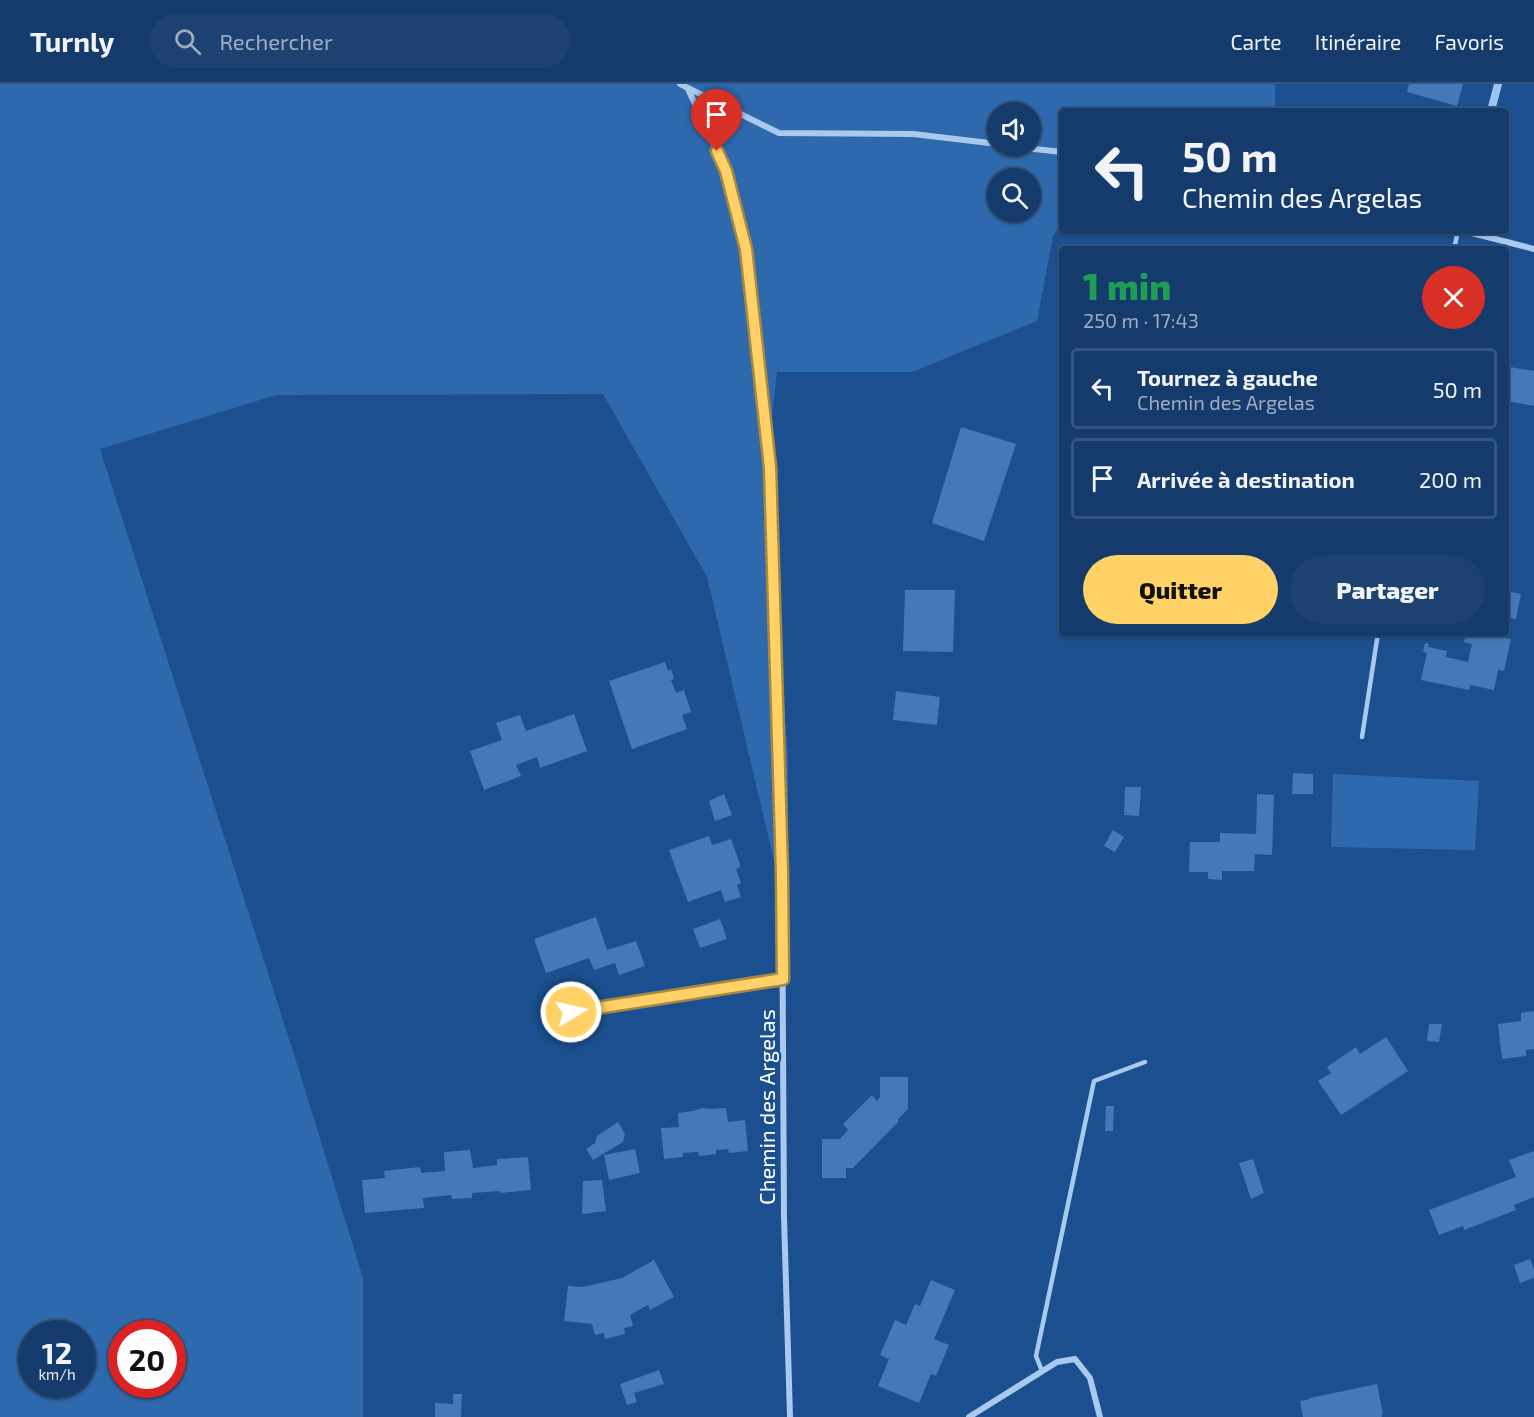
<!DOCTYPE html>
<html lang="fr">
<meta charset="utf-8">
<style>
body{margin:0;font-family:"Exo 2",sans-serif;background:#1d4271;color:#f1f3f6;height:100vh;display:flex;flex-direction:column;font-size:22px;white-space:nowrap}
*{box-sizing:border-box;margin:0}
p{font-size:20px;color:#9dadc1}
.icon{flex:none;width:33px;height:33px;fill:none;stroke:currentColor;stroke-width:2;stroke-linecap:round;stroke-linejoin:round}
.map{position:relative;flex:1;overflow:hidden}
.sheet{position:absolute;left:1059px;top:162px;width:450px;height:390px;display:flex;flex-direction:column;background:#143b6b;border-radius:6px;box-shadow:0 2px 4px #0004,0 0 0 2px #33557e}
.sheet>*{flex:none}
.top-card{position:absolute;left:1059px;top:24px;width:450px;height:126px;border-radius:6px;box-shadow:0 2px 4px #0004,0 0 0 2px #33557e;background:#143b6b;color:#f1f3f6;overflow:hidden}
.fabs{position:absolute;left:987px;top:18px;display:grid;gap:12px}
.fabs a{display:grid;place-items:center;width:54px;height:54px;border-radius:50%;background:#143b6b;box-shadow:0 2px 4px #0004,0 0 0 2px #33557e;font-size:30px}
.speed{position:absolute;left:18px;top:1236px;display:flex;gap:12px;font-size:30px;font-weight:700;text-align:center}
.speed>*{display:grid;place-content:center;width:78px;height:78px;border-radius:50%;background:#143b6b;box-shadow:0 2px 4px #0004,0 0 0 2px #33557e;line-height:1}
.speed small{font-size:15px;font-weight:400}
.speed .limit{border:9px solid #d22;background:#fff;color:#111}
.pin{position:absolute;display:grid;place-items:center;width:51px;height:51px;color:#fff;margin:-62px -26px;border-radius:50% 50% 50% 0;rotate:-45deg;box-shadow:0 0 6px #0007}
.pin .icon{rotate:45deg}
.me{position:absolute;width:66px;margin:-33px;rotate:81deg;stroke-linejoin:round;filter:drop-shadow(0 0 4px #0008)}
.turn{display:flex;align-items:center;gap:21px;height:126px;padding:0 24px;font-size:27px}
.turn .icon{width:78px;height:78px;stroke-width:2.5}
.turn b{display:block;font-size:42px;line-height:51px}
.round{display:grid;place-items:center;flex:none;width:63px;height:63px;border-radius:32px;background:#1d4271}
.head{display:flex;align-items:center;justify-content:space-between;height:102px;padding:0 24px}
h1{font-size:36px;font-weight:800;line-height:45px;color:#1e9e55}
.action{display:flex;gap:12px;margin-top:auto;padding:12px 24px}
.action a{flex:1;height:69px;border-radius:36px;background:#ffd166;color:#111;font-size:24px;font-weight:800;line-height:69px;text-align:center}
.action a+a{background:#1d4271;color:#f1f3f6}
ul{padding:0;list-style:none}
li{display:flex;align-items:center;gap:18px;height:81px;margin:0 12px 9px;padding:0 12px;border:3px solid #33557e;border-radius:6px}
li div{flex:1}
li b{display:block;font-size:22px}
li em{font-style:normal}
header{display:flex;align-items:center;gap:36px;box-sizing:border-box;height:84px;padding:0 30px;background:#143b6b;border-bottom:2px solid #33557e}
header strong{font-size:28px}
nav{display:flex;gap:33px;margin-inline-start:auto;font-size:21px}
.search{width:420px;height:54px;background:#1d4271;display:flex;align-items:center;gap:15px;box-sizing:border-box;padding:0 21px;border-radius:33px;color:#9dadc1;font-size:22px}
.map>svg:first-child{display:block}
.green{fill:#2e69ad;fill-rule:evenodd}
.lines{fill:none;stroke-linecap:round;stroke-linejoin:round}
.stream{stroke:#9cc4f0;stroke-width:8}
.building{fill:#4478b7}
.lane{stroke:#a9c9ee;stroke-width:4.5}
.street{stroke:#a9c9ee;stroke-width:6}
.route-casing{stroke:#a68842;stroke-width:15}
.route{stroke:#ffd166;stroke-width:10}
.labels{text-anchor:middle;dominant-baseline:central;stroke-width:4.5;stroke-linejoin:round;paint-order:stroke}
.street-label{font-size:22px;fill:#fff;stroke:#1b4f8f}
</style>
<header>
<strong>Turnly</strong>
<div class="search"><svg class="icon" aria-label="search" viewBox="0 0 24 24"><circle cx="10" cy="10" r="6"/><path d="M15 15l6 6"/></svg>Rechercher</div>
<nav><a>Carte</a><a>Itinéraire</a><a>Favoris</a></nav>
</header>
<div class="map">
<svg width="1534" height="1333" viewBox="0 0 1534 1333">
<rect width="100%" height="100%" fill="#1b4f8f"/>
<g class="green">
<path d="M0,0H1275V27H1062V138L1053,152L1037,237L912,288H777L766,384L788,674V836L707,493L603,310L276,311L100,365L298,983L363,1194V1333H0ZM998,28H1030V62H998ZM998,94H1030V128H998ZM32,1250H82V1300H32ZM122,1250H172V1300H122Z"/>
<polygon points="1333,690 1479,697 1475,766 1331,763"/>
</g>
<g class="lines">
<polyline class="stream" points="1491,27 1498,0"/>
</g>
<g class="building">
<polygon points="1409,0 1463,0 1457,22 1407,8"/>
<polygon points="1510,283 1534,287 1534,322 1506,317 1506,293 1507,294"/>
<polygon points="961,343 1016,360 984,457 932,439"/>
<polygon points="905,506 955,506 953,568 903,567"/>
<polygon points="1506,507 1521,510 1516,535 1510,534 1507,548"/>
<polygon points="1466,549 1507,549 1506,554 1511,555 1504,587 1498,586 1494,606 1470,601 1469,606 1421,596 1427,569 1423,568 1425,559 1429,560 1428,563 1447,567 1446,573 1468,578 1472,560 1464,558"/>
<polygon points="665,578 668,587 671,585 674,595 671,596 676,609 684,606 691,628 682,631 687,645 632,665 609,597"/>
<polygon points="896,607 940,613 937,641 893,636"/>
<polygon points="574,630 587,667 540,684 537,673 516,681 521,692 484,706 470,667 502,656 496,639 520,631 526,647"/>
<polygon points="1293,689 1313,690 1313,710 1292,710"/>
<polygon points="1125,703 1141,703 1139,732 1124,731"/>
<polygon points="724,710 732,731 715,737 709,717"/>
<polygon points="1257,710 1274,711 1272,771 1255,770 1254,787 1222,787 1222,796 1208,795 1208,788 1189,788 1190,758 1220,758 1220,749 1256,750"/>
<polygon points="1113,746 1124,753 1115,768 1104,762"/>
<polygon points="709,752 712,761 731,755 740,780 740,783 736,785 741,799 737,801 741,813 725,818 721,806 688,818 669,766"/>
<polygon points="596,833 607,866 636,857 645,882 619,891 615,879 594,886 589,874 546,889 534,855"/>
<polygon points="720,835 727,855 700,864 693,845"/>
<polygon points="1534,927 1534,965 1526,966 1526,972 1502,975 1498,940 1521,937 1521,929"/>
<polygon points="1429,940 1442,940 1439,958 1427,957"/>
<polygon points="1386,953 1408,987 1341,1031 1318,997 1331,989 1327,983 1356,963 1360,970"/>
<polygon points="880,993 908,993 908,1025 897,1036 899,1037 853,1084 846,1084 846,1094 822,1094 822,1055 840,1055 848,1046 843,1040 872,1011 877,1017 880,1013"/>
<polygon points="1106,1022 1114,1022 1113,1047 1105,1047"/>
<polygon points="702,1024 710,1025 726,1024 728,1038 745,1036 748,1067 729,1069 728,1065 716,1066 716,1070 699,1072 698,1068 683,1069 683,1073 664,1075 661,1044 679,1043 678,1029 693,1027"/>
<polygon points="618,1038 625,1050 623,1058 593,1076 586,1065 595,1059 597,1052"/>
<polygon points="635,1065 640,1089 609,1096 604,1071"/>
<polygon points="470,1066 473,1084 497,1081 497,1075 528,1073 531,1106 500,1109 500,1107 472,1109 472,1114 452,1115 451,1111 423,1114 424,1124 365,1129 362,1096 385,1094 384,1087 420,1083 421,1089 445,1087 444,1068"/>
<polygon points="1534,1067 1534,1113 1514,1121 1516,1126 1464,1146 1463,1142 1439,1151 1429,1126 1516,1093 1509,1076"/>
<polygon points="1253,1075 1264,1109 1251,1115 1239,1079"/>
<polygon points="602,1096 606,1127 582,1130 583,1097"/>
<polygon points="1530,1175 1534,1185 1534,1194 1520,1199 1514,1181"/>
<polygon points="654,1176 674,1213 650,1226 648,1221 630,1231 633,1242 624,1244 625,1250 605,1255 604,1249 595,1251 592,1240 564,1237 568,1202 583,1203 622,1194"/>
<polygon points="931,1196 955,1206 934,1255 949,1261 936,1292 931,1290 919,1319 878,1302 889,1275 880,1271 895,1236 906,1241 915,1220 920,1222"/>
<polygon points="659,1286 664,1300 634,1309 637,1318 627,1321 620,1300"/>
<polygon points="1377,1300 1383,1330 1381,1330 1382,1333 1303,1333 1300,1317 1310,1315 1310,1314"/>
<polygon points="453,1310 462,1310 461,1333 435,1333 435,1319 453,1320"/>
</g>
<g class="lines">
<g class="lane">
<polyline points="1454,165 1458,147"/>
<polyline points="1362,653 1378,549"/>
<polyline points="571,928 783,895"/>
<polyline points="1042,1287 1036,1272 1094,997 1145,978"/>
</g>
<g class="street">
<polyline points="680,0 779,49 913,50 998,60"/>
<polyline points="688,5 726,87 746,165 770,383 782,789 784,1133 790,1333"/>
<polyline points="1007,62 1062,68"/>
<polyline points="1464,147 1534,165"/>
<polyline points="969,1333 1057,1278 1075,1275 1090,1294 1100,1333"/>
</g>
</g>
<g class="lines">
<defs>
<polyline id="route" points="571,928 783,895 782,789 770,383 746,165 726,87 717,67"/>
</defs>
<use href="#route" class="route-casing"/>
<use href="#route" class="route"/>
</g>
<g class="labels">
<g class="street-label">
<text transform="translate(766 1023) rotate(-90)">Chemin des Argelas</text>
</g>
</g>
</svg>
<div class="fabs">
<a><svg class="icon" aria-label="sound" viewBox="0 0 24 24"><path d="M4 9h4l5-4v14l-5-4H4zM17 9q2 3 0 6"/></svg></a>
<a><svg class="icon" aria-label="search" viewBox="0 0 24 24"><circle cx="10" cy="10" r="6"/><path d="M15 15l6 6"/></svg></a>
</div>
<div class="speed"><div>12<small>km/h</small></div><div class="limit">20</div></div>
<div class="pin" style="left:717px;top:67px;background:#d93025"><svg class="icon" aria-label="arrive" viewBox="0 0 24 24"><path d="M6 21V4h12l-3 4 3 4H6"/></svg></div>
<svg class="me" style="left:571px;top:928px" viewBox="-20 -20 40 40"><circle r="17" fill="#ffd166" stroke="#fff" stroke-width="3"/><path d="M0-11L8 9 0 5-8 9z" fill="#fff"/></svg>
<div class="top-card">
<div class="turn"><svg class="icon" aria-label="left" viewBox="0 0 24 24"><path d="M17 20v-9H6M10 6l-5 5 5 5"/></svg><div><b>50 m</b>Chemin des Argelas</div></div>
</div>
<section class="sheet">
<div class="head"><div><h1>1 min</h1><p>250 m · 17:43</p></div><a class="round" style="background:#d93025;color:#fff"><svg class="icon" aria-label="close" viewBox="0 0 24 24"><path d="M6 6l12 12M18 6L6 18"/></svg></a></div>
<ul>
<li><svg class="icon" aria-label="left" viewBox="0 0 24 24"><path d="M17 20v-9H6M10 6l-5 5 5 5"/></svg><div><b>Tournez à gauche</b><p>Chemin des Argelas</p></div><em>50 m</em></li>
<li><svg class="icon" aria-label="arrive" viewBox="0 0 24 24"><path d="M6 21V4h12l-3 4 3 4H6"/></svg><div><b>Arrivée à destination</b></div><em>200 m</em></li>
</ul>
<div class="action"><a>Quitter</a><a>Partager</a></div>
</section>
</div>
